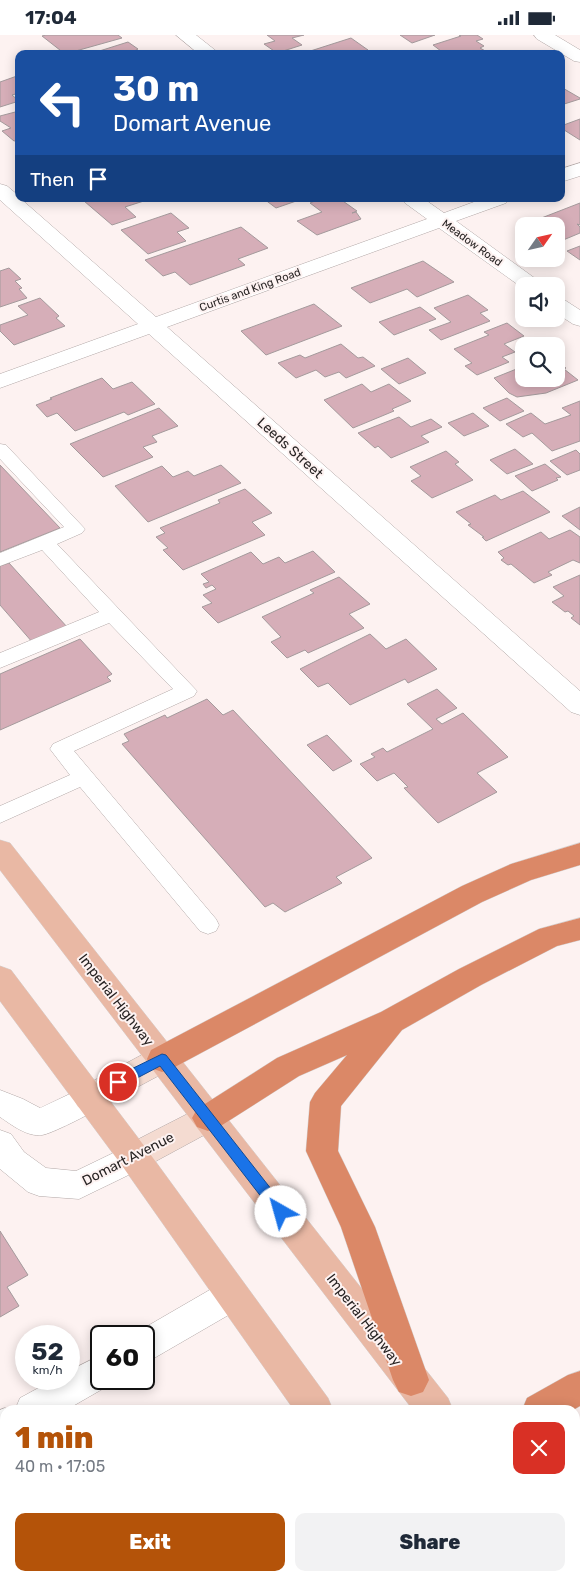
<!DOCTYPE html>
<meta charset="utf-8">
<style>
body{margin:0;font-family:Rubik,sans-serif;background:#f2f2f3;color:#1f2937;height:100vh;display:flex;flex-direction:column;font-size:19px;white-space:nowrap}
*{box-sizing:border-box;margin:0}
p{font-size:16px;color:#747a83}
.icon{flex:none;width:28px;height:28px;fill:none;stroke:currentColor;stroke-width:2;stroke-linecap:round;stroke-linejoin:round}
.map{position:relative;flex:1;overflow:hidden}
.drawer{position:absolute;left:0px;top:1370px;width:580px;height:176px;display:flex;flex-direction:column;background:#fff;border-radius:15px 15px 0 0;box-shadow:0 2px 12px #0003}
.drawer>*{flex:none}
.top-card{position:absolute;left:15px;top:15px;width:550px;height:152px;border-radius:10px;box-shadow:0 2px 12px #0003;background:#1a4fa0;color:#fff;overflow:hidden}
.needle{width:32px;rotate:56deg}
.fabs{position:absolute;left:515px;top:182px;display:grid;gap:10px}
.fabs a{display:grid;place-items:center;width:50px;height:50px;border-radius:10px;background:#fff;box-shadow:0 2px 12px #0003;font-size:25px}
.speed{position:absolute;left:15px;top:1290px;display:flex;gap:10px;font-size:25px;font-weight:700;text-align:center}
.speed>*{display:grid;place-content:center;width:65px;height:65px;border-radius:50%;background:#fff;box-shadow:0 2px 12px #0003;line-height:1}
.speed small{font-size:12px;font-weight:400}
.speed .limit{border:2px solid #111;border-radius:8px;background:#fff;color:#111}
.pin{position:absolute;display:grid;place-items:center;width:42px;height:42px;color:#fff;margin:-21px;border:2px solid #fff;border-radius:50%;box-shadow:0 1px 5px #0007}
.me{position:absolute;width:55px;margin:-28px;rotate:322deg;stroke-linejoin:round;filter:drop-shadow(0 0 4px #0008)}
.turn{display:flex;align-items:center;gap:18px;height:105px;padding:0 15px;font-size:22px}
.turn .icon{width:65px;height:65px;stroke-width:2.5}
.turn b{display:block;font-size:35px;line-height:42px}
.then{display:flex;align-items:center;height:48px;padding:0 15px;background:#0003;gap:10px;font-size:19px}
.round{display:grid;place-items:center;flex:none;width:52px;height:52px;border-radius:10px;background:#f2f2f3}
.headline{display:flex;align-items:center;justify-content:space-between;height:85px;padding:0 15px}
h1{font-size:30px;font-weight:800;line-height:38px;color:#b45309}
.primary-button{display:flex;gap:10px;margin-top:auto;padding:10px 15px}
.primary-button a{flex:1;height:58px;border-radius:10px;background:#b45309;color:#fff;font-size:20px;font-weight:800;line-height:58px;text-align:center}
.primary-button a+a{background:#f2f2f3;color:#1f2937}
.status{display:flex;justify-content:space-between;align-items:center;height:35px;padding:0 25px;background:#fff;direction:ltr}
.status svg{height:14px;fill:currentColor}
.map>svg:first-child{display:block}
.building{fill:#d6aeb8;stroke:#a49a9c}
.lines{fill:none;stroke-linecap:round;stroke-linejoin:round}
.lane-casing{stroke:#b2a8a7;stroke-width:1}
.street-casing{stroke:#b2a8a7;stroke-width:1}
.secondary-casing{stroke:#b2a8a7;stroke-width:1}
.primary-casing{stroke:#d4d3d3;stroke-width:1}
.highway-casing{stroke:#d4d3d3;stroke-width:1}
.lane{fill:#fff;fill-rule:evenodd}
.street{fill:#fff;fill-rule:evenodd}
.secondary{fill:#f4dbd1;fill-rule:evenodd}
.primary{fill:#e9b8a4;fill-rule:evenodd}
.highway{fill:#db8867;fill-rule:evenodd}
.route{fill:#1a73e8;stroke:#114b97}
.labels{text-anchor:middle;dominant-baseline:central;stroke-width:4;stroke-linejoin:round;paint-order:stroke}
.far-street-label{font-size:11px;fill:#282424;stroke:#fdf2f1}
.street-label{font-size:14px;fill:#282424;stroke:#fdf2f1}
</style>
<div class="status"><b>17:04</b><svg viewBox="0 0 49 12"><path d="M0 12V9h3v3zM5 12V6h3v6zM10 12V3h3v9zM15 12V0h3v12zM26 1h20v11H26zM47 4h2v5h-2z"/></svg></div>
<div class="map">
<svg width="580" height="1546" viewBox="0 0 580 1546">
<rect width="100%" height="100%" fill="#fdf2f1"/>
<g class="building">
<polygon points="46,0 118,0 122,3 65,19 42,1"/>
<polygon points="267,0 304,0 292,3 302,10 277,18 264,9 275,6"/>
<polygon points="400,0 435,0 412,8"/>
<polygon points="459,0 477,0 483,4 476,6 484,11 480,13 489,18 433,18 441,16 433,10 461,1"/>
<polygon points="351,3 368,15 355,19 301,19"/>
<polygon points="128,7 138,14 129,19 93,18"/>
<polygon points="17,41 19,41 19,58 12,60 19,66 0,72 0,47"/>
<polygon points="561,52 580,63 580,64 561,70"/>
<polygon points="19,76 19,105 14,106 2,96 11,93 0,86 0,81"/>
<polygon points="580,84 580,105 561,93 561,91"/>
<polygon points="92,164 150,164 125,172 136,182 112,190 84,166"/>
<polygon points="264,164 302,164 276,173"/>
<polygon points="320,164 340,164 357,176 352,178 356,177 361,184 317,200 297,186 322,177 310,168"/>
<polygon points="580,168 580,190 577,189 580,192 580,198 556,208 556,191 530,191 526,189"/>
<polygon points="171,178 189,193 177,197 186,206 148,219 121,195"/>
<polygon points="241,192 268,213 238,224 245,230 190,250 175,237 163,241 145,225"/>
<polygon points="580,211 580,225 567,216"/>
<polygon points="423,226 454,247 417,262 407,254 370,268 351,253"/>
<polygon points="9,233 21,244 15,246 22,253 19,254 27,263 0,272 0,236"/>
<polygon points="468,260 488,275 480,278 490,286 441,305 429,295 451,287 434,273"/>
<polygon points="40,263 59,281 56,283 65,291 14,310 0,296 0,290 28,280 18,271"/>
<polygon points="314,269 342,291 266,320 241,296"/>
<polygon points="420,272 436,284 394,300 379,287"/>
<polygon points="507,288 524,301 504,309 515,317 502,322 509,327 477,340 465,331 472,328 454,314 489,300 484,297"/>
<polygon points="341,309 358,323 363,322 375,331 346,343 339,337 325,342 316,335 296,343 278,328 300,320 305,323"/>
<polygon points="408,323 426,338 399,349 381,334"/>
<polygon points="556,327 566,333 564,334 578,345 546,358 517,362 509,358 494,343 524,331 524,344 556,344"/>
<polygon points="102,343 113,354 132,347 155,369 128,380 124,377 75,396 57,378 47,382 36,370 52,364 50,363"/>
<polygon points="362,349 371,357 389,349 411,366 392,374 394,376 353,393 324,365"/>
<polygon points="507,363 524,376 500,386 483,373"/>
<polygon points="580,366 580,406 552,416 532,398 523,402 506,389 531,378 545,389 571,380 562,373"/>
<polygon points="159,373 178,391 152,401 157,407 143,412 153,422 103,442 70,409"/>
<polygon points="473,378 489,391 464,401 448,388"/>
<polygon points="399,382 411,392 431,384 442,392 421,401 429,407 391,423 378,411 375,413 358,398"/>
<polygon points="515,414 533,429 507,439 490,425"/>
<polygon points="576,415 580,419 580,435 567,440 550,426"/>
<polygon points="446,416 459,427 455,429 473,445 432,463 411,446 421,441 410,432"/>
<polygon points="545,429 561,442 556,443 558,445 532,456 515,441"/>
<polygon points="0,430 60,493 0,517"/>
<polygon points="221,430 241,448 148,487 115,451 162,431 173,442 188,436 194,441"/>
<polygon points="245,454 272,478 252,487 265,500 183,535 163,515 168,513 156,502 165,498 160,493 220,468 218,465"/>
<polygon points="523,456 550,477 486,506 482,502 484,502 468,490 471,489 456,477 495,460 501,465"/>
<polygon points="580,472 580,495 562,481"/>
<polygon points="570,495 580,502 580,528 573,525 548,537 552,540 534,548 511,529 508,530 501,525 504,523 498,517 541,497 549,504"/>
<polygon points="313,516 335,537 218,588 202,572 212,568 203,560 216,554 212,550 206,553 203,549 209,547 201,539 251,517 263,529 279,522 285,528"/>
<polygon points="9,528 68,593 33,608 0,570 0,531"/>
<polygon points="580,540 580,590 571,583 574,581 568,576 565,577 552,567 564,561 553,552"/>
<polygon points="339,542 370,569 349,579 364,593 308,618 305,615 287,623 271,607 281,602 262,582 314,558 310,555"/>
<polygon points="370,599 386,614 406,604 437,634 408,648 405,644 350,670 328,648 318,652 300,634"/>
<polygon points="80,604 112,639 107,642 111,646 0,695 0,639"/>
<polygon points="437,654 457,673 436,684 442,689 463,678 508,722 477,738 497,757 438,788 404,753 408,752 394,738 377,746 360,729 375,722 371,719 383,713 387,717 433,694 407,669"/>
<polygon points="207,664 223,680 233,675 372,823 336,842 342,848 285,877 273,868 265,872 122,709 129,706 124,699 165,680 167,683"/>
<polygon points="327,700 352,726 333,736 307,710"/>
<polygon points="0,1196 28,1240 7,1252 19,1271 0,1282"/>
</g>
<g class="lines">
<defs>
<polygon id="lane" points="0,409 6,410 85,494 82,498 57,509 197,656 194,661 74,716 216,884 219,890 216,896 208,899 200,896 80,752 0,788 0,771 70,740 50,714 53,709 173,654 109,588 0,633 0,618 99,577 42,515 0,531 0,518 64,492 0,424"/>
<g id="street">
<polygon points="176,0 196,0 220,19 199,19"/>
<polygon points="534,0 555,0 580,15 580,27 574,26 537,4"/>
<polygon points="580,128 580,141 561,147 561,134"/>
<polygon points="0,149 7,151 19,161 19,164 21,164 156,282 427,184 405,168 402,164 424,164 444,178 482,164 509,164 506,168 456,186 540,247 543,251 524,251 524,254 439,193 167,292 580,656 580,680 571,677 149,299 0,353 0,339 138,289 0,165"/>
<polygon points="556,262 563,264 580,275 580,291 573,289 556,278"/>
<path d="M89,1050L100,1054L105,1063C103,1066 102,1071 99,1073C92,1078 51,1099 42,1100C27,1102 12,1090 0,1082V1055L23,1064L40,1073Z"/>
<polygon points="0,1095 11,1099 24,1117 46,1133 76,1136 134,1108 145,1112 150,1122 145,1132 79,1164 39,1161 28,1157 0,1134"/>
<polygon points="232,1245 244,1249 249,1260 244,1271 156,1322 144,1327 144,1301 131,1301 132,1300 220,1249"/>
<polygon points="101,1320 101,1344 115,1344 113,1348 66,1375 15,1375 20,1363 55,1344 69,1344 69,1336"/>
<polygon points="5,1373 10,1375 5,1375 5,1408 0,1410 0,1375"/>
</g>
<g id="secondary">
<polygon points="162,1011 173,1015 177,1024 173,1033 100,1072 89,1076 78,1072 73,1063 78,1054 151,1015"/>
<polygon points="208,1070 219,1074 224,1083 219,1092 145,1132 134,1136 123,1132 118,1122 123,1112 197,1074"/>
</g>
<g id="primary">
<polygon points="0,805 10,808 448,1363 453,1375 413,1375 0,835"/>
<polygon points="0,931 11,935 145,1112 328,1363 333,1375 294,1375 123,1132 0,966"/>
<polygon points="575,1525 580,1528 580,1546 550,1546 548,1541 575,1541"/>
<polygon points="415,1541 455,1541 457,1546 417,1546"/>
</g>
<g id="highway">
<polygon points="580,808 580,830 531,845 482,867 173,1033 162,1037 151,1033 147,1024 151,1015 462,851 511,829"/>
<polygon points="580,883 580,905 557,911 481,950 402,995 341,1071 338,1116 375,1192 429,1345 423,1357 411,1361 399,1357 393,1345 341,1192 306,1116 310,1067 315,1058 347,1020 299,1041 219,1092 208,1096 197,1092 192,1083 197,1074 277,1023 381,977 459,934 539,894"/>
<polygon points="580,1336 580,1371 573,1375 522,1375 527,1363 568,1340"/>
<polygon points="580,1483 580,1520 575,1522 575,1485"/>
<polygon points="227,1541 271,1541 269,1546 225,1546"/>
<polygon points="499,1541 542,1541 540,1546 497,1546"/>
</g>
</defs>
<use href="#lane" class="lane-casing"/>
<use href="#street" class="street-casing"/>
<use href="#secondary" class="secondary-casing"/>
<use href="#primary" class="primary-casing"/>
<use href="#highway" class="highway-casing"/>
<use href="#lane" class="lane"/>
<use href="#street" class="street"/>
<use href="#secondary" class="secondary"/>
<use href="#primary" class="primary"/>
<use href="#highway" class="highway"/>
</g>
<polygon class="route" points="162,1019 166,1020 286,1173 288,1177 286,1181 281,1183 276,1181 160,1031 122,1051 118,1053 113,1051 111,1047 113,1043"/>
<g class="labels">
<g class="far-street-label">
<text transform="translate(472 208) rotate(36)">Meadow Road</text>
<text transform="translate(250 255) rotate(-20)">Curtis and King Road</text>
</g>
<g class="street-label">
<text transform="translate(290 413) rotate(42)">Leeds Street</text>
<text transform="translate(116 965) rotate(52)">Imperial Highway</text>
<text transform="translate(128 1124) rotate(-27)">Domart Avenue</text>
<text transform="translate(364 1285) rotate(52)">Imperial Highway</text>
</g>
</g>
</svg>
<div class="fabs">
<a><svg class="needle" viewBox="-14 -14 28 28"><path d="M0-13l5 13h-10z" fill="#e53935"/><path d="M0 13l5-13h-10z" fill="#747a83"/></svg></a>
<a><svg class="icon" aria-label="sound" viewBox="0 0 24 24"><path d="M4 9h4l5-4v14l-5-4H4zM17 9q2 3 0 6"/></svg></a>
<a><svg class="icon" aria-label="search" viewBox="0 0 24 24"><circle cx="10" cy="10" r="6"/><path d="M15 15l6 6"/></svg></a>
</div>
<div class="speed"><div>52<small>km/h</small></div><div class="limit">60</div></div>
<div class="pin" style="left:118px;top:1047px;background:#d93025"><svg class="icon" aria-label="arrive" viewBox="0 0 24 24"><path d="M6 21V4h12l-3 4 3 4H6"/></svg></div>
<svg class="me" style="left:281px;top:1177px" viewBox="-20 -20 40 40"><circle r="19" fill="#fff"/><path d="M0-13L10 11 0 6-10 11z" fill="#1a73e8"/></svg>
<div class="top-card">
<div class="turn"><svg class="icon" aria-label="left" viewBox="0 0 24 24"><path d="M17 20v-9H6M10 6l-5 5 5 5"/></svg><div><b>30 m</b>Domart Avenue</div></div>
<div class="then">Then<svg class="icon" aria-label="arrive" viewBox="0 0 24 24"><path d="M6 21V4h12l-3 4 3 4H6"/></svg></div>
</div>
<section class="drawer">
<div class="headline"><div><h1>1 min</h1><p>40 m · 17:05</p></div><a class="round" style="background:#d93025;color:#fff"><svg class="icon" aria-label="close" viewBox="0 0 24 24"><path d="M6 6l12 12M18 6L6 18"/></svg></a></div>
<div class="primary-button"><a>Exit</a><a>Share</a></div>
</section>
</div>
